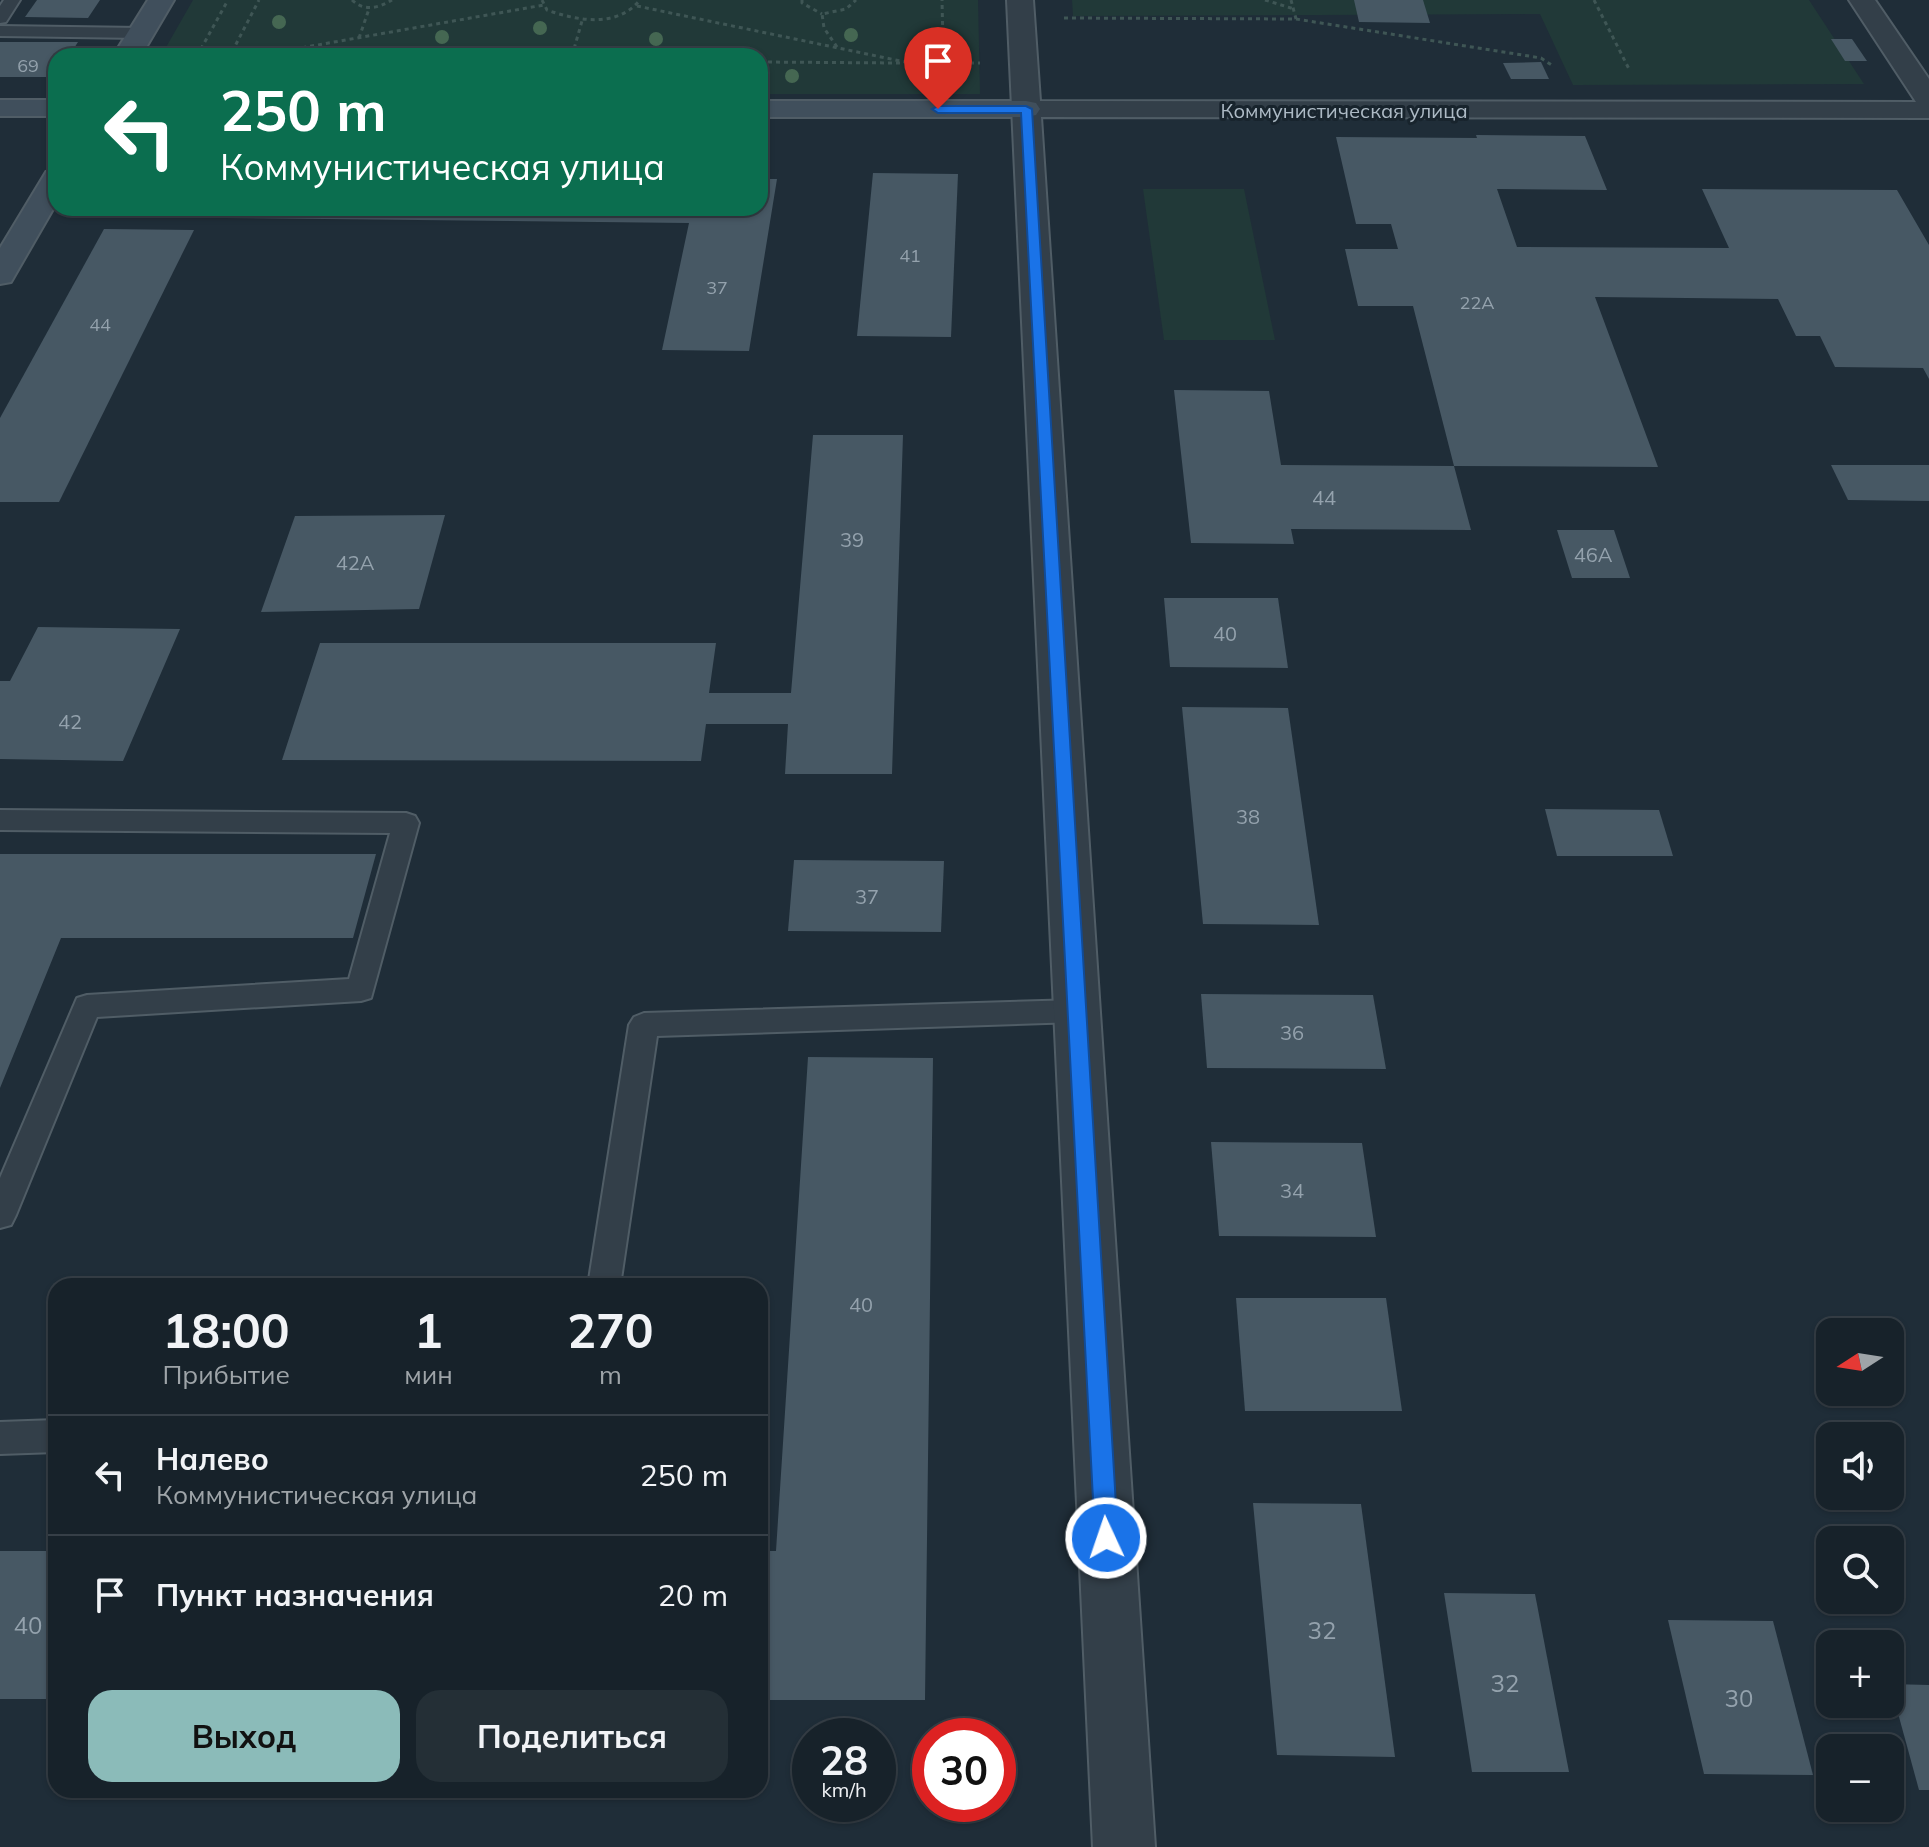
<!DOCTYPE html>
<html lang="ru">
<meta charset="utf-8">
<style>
body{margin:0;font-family:Mulish,sans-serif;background:#242f36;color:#f1f3f6;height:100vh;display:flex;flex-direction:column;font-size:30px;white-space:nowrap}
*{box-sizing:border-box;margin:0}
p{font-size:26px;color:#9ea4a8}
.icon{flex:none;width:44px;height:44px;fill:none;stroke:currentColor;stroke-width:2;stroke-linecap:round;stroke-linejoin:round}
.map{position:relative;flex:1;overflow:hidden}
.side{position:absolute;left:48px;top:1278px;width:720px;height:520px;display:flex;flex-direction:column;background:#17222a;border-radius:24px;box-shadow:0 2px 6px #0004,0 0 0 2px #363f47}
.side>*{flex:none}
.top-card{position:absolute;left:48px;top:48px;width:720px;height:168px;border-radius:24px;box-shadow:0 2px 6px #0004,0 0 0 2px #363f47;background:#0b6e4f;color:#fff;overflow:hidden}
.needle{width:52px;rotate:258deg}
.buttons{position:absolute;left:1816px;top:1318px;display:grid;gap:16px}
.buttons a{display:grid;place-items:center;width:88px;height:88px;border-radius:16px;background:#17222a;box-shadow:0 2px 6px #0004,0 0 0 2px #363f47;font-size:40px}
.speed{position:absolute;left:792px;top:1718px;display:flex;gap:16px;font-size:40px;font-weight:700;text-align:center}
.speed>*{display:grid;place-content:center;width:104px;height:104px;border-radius:50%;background:#17222a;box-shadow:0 2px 6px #0004,0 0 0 2px #363f47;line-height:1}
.speed small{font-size:20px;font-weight:400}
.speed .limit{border:12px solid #d22;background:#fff;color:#111}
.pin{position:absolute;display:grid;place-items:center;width:68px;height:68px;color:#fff;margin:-82px -34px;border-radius:50% 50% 50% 0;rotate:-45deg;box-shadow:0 0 8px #0007}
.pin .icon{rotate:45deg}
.me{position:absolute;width:88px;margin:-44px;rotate:357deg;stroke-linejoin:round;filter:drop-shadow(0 0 6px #0008)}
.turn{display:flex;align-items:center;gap:28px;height:168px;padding:0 40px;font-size:36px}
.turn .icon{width:104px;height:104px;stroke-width:2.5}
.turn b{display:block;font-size:56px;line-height:68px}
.eta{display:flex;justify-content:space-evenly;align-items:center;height:136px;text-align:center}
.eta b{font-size:48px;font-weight:700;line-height:56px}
.primary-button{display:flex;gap:16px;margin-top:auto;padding:16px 40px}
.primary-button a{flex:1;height:92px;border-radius:24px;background:#8bbbb9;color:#111;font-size:32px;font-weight:700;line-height:92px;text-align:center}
.primary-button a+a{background:#242f36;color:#f1f3f6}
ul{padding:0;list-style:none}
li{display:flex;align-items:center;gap:24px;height:120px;padding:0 40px;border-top:2px solid #363f47}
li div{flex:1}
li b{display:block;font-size:30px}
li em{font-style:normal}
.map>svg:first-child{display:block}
.green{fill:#213938}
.building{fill:#475864}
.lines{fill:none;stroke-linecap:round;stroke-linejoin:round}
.lane-casing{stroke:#505d66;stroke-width:4}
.street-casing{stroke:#505d66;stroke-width:4}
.secondary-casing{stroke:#505d66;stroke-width:4}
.path{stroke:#3f5655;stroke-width:3;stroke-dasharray:4 4;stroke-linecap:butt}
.lane{fill:#333f49;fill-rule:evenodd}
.street{fill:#333f49;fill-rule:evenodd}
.secondary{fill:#404f5c;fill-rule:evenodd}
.tree{fill:#456752}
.route{fill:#1a73e8;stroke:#114b97;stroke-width:2}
.labels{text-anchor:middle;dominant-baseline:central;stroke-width:6;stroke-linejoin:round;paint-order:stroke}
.far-number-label{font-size:18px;fill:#94a2ad}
.far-street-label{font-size:20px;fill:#adbac5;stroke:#18242d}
.number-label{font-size:20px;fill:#94a2ad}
.near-number-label{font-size:24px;fill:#94a2ad}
</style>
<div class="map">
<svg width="1929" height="1847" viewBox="0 0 1929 1847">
<rect width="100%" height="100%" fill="#1f2d38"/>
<g class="green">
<polygon points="193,0 978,0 980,94 760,94 760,56 161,56"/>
<polygon points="1072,0 1809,0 1864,84 1573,85 1540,14 1073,16"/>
<polygon points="1143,189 1244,189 1275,340 1164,340"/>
</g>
<g class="building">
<polygon points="37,0 100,0 88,18 25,17"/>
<polygon points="1354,0 1423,0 1430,23 1359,22"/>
<polygon points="1831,39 1852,39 1867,61 1845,61"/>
<polygon points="0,42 78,42 69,56 56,56 54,77 0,77"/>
<polygon points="1541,62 1549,79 1511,79 1503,63"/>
<polygon points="1476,135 1585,136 1607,190 1497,189 1517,247 1729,248 1702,189 1897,190 1929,245 1929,379 1923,368 1835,367 1820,336 1796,336 1778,299 1595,297 1658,467 1454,466 1471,530 1291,529 1294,544 1191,543 1174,390 1269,391 1281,465 1454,466 1413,306 1358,306 1345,249 1398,249 1391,224 1356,224 1336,137 1477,138"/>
<polygon points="873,173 958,174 951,337 857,336"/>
<polygon points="760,179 777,179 749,351 662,350 689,223 225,218 231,208 760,208"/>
<polygon points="104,229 194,230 59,502 0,502 0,418"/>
<polygon points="813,435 903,435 892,774 785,774 788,724 706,724 701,761 282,760 320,643 716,643 709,693 791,693"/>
<polygon points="1831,465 1929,465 1929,501 1848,500"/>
<polygon points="445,515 419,609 261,612 295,516"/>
<polygon points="1557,530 1614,530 1630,578 1572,578"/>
<polygon points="1164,598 1278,598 1288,668 1170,667"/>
<polygon points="38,627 180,629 123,761 0,759 0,681 10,681"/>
<polygon points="1182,707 1288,708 1319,925 1203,924"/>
<polygon points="1545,809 1659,810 1673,856 1557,856"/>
<polygon points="0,854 376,854 353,938 61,938 0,1088"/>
<polygon points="794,860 944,861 941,932 788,931"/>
<polygon points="1201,994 1373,995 1386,1069 1207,1068"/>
<polygon points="808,1057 933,1058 925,1700 760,1700 760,1551 776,1551"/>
<polygon points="1211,1142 1362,1143 1376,1237 1219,1236"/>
<polygon points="1236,1298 1386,1298 1402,1411 1245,1411"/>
<polygon points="1253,1503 1361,1504 1395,1757 1277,1755"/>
<rect x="0" y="1551" width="56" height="148"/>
<polygon points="1444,1593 1535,1594 1569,1772 1472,1772"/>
<polygon points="1668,1620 1773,1621 1813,1775 1704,1774"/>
<polygon points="1890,1684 1929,1685 1929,1790 1919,1790"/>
</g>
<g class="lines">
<defs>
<g id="lane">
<polygon points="4,0 20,0 6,22 0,23 0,6"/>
<polygon points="0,26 141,28 149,33 141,38 0,36"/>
<polygon points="0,810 406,813 415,816 419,823 371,998 361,1001 97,1017 16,1215 11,1225 0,1228 0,1178 77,998 87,995 349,979 390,833 0,830"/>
<polygon points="1077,1000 1087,1003 1092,1011 1087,1019 1077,1022 657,1036 620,1286 588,1286 629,1025 634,1017 644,1013"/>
<polygon points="56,1420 56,1452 0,1454 0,1422"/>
</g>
<polygon id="street" points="1007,0 1033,0 1040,101 1916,102 1849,0 1875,0 1929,79 1929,118 1041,117 1155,1847 1093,1847"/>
<g id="secondary">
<polygon points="148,0 174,0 141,56 113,56"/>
<rect x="0" y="100" width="56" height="16"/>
<polygon points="760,101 1026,101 1036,103 1040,109 1036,115 1026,117 760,117"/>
<polygon points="56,169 56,204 11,282 0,284 0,248 46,172"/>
</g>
</defs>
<use href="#lane" class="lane-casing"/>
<use href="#street" class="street-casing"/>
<use href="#secondary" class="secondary-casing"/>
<g class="path">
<path d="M352,0C365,12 378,8 392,0"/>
<path d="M542,0L547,10C578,21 617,28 640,0"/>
<polyline points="802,0 802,3 822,14"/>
<polyline points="1265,0 1294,9"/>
<polyline points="1291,0 1296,19"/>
<polyline points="1594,0 1629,69"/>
<polyline points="637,6 910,63 943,44 942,0"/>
<polyline points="1064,18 1296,19 1541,58 1553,66"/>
<polyline points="359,38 369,9"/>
<polyline points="837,47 824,28 822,14 846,9 856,0"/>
<polyline points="197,56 228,0"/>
<polyline points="225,56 234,48 259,0"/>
<polyline points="255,56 544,5"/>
<polyline points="572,56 582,21"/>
<polyline points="760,62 900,63"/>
<polyline points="914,63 980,63"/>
</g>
<use href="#lane" class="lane"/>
<use href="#street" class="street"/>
<use href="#secondary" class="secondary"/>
</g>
<g class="tree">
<circle cx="279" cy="22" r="7"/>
<circle cx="540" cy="28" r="7"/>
<circle cx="851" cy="35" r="7"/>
<circle cx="442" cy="37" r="7"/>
<circle cx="656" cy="39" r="7"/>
<circle cx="792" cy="76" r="7"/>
</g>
<polygon class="route" points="1026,106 1032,109 1118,1538 1114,1545 1106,1549 1098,1545 1095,1538 1021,113 938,113 932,109 938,106"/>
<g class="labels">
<g class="far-number-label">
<text x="28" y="65">69</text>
<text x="910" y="255">41</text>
<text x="717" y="287">37</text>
<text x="1477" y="302">22А</text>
<text x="100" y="324">44</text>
</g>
<g class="far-street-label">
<text x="1344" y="110">Коммунистическая улица</text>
</g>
<g class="number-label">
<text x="1324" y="497">44</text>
<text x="852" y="539">39</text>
<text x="1593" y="554">46А</text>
<text x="355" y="562">42А</text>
<text x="1225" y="633">40</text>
<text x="70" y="721">42</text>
<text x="1248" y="816">38</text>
<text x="867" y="896">37</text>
<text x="1292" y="1032">36</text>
<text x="1292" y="1190">34</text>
<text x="861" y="1304">40</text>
</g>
<g class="near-number-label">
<text x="28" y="1625">40</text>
<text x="1322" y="1630">32</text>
<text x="1505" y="1683">32</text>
<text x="1739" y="1698">30</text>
</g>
</g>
</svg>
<div class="buttons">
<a><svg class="needle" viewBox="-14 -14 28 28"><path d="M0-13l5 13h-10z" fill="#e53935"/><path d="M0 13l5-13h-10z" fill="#9ea4a8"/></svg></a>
<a><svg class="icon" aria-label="sound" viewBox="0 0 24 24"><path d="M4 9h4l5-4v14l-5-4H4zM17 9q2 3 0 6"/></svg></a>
<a><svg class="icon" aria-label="search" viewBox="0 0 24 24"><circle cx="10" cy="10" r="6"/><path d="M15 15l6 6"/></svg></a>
<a>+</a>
<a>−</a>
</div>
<div class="speed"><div>28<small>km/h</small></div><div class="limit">30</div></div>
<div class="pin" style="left:938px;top:109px;background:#d93025"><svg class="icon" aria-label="arrive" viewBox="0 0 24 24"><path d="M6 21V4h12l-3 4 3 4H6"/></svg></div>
<svg class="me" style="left:1106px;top:1538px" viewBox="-20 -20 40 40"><circle r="17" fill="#1a73e8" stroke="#fff" stroke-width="3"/><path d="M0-11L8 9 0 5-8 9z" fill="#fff"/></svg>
<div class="top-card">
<div class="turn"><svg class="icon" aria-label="left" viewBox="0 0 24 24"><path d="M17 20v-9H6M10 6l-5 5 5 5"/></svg><div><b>250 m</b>Коммунистическая улица</div></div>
</div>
<section class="side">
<div class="eta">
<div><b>18:00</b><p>Прибытие</p></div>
<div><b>1</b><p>мин</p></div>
<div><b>270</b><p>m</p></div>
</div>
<ul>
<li><svg class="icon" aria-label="left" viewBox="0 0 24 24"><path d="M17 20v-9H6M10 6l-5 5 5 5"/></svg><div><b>Налево</b><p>Коммунистическая улица</p></div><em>250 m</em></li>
<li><svg class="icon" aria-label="arrive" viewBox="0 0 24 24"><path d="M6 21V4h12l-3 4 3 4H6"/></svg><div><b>Пункт назначения</b></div><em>20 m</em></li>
</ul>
<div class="primary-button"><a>Выход</a><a>Поделиться</a></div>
</section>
</div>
